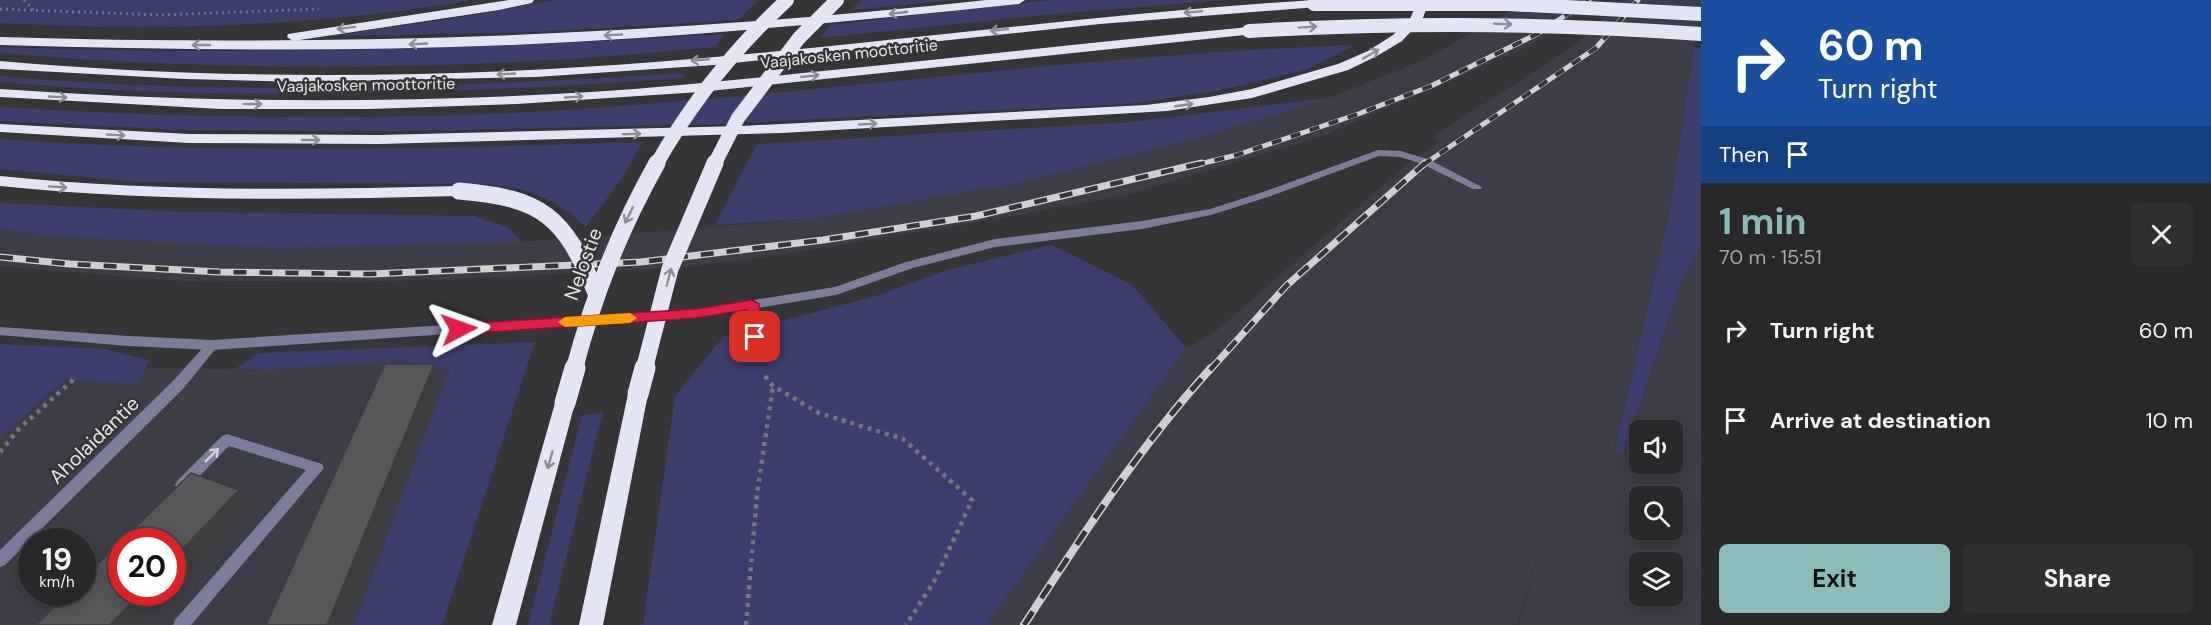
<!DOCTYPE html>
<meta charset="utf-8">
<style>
body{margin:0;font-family:"DM Sans",sans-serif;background:#303032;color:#f1f3f6;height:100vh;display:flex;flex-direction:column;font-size:22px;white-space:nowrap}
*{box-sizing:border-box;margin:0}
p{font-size:20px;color:#a5a6a8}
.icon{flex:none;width:33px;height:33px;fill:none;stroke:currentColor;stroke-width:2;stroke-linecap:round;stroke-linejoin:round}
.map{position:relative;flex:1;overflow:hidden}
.details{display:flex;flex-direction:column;background:#28282a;width:510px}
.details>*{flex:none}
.guide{background:#1a4fa0;color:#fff;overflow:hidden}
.buttons{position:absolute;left:1629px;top:420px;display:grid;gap:12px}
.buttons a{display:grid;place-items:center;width:54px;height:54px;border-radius:9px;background:#28282a;box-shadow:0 3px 15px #0003,0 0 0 2px #444447;font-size:30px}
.speed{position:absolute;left:18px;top:528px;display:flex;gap:12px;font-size:30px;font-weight:700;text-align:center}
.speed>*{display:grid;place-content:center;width:78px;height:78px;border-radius:50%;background:#28282a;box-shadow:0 3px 15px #0003,0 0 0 2px #444447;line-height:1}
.speed small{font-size:15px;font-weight:400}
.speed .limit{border:9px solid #d22;background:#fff;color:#111}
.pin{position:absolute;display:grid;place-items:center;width:51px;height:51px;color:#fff;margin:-26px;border-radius:12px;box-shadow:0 3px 9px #0006}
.me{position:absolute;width:66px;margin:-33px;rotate:86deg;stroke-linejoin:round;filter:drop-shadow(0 0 4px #0008)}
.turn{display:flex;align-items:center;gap:21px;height:126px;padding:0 18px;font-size:27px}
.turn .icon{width:78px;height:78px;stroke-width:2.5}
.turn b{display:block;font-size:42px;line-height:51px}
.then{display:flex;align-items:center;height:57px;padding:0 18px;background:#0003;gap:12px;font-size:22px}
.round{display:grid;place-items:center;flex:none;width:63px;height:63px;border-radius:9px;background:#303032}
.summary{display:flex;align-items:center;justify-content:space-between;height:102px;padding:0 18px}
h1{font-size:36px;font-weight:700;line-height:45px;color:#8bbbb9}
.button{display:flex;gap:12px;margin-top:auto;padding:12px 18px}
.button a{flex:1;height:69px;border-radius:9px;background:#8bbbb9;color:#111;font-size:24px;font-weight:700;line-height:69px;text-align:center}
.button a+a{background:#303032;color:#f1f3f6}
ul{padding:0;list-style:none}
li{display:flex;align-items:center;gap:18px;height:90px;padding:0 18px}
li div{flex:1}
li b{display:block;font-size:22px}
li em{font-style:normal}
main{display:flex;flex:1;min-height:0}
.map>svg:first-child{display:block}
.built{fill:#3c3d46;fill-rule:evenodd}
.green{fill:#3d3e6c}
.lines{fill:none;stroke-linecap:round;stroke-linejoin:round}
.path-far1{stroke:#77777a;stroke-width:3;stroke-dasharray:2 4;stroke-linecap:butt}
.path{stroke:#77777a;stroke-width:4.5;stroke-dasharray:4 5;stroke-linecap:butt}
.lane{fill:#7b7d9b;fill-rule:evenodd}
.street{fill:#7b7d9b;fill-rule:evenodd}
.highway{fill:#e3e5f4;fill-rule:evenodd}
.rail-far2-casing{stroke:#d0d0d2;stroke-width:5}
.rail-far1-casing{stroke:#d0d0d2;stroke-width:7}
.rail-casing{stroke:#d0d0d2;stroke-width:8}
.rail-far2{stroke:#353538;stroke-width:4;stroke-dasharray:10;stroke-linecap:butt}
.rail-far1{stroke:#353538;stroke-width:4.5;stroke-dasharray:13;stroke-linecap:butt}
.rail{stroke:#353538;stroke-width:5;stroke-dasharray:16;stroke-linecap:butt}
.highway-bridge-far2{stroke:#e3e5f4;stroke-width:14}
.highway-bridge-far1{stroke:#e3e5f4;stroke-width:17}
.highway-bridge{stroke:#e3e5f4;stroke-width:21}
.shaded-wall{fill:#3d3d3f}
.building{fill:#57575a;stroke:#3d3d3f;stroke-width:1.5}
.oneway{stroke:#8c8d96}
.oneway2{stroke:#d4d5db}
.route{fill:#e11d48;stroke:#92132f;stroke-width:1.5}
.slow{fill:#f59e0b}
.labels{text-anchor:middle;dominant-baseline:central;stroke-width:5;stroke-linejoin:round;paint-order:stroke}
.far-street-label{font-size:16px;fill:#e4e4e6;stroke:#353538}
.street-label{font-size:20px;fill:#e4e4e6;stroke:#353538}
</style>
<main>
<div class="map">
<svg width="1701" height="625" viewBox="0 0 1701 625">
<rect width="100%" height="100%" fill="#353538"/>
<g class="built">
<polygon points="1531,0 1599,0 1527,47 1323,136 1130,194 998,219 773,256 686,267 502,277 365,282 180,281 0,266 0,229 61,237 276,248 522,242 811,219 1025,182 1195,139 1329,98 1426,59"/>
<path d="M1622,0H1701V19L1694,47L1669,215L1614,452H1625L1681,283L1701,244V625H1519L1539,550L1517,625H986L1186,348L1215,332L1404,167L1439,142L1431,138L1579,42ZM1640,430H1672V464H1640ZM1640,496H1672V530H1640ZM1640,562H1672V596H1640Z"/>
<path d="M402,360L449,370L354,625H0V361L33,365L270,370ZM32,542H82V592H32ZM122,542H172V592H122Z"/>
</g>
<g class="green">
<path d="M0,0H474C315,27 160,31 0,23Z"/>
<polygon points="554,0 759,0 738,20 534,32 329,36 464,17"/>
<polygon points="862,0 954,0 851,10"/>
<polygon points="1050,0 1226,0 1065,13 820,38 831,25"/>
<path d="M725,34L715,47C478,71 237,73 0,53V47C242,56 483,49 725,34Z"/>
<path d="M1355,45L1305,70L1223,90L1128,104L717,124L406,131L185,130L0,121V107C198,119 396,122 594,108C848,90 1101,54 1355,45Z"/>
<polygon points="1694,47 1701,48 1701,244 1681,283 1624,452 1614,453 1669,215"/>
<path d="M685,73L684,78C457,94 227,102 0,82V76C228,97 457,87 685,73Z"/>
<polygon points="1329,98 1195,139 1025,182 811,219 715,225 757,144 1130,122"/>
<path d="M0,139C214,154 429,149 643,142L622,178L586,227C553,197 531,190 487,184L136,182L0,169Z"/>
<polygon points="0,203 185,212 474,216 507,227 522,242 276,248 61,237 0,229"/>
<polygon points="1052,245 1132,285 1186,348 986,625 643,625 675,396 724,336 876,296 947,270"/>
<polygon points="535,342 442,625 354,625 449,370 402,360 270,370 235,369 259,353"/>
<polygon points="0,344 104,349 149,360 139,384 64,380 0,437"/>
<polygon points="603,412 549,625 528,625 582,415"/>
</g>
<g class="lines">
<g class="path-far1">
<polyline points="24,0 35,11"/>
<polyline points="0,9 160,15 319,9"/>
</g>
<g class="path">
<polyline points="765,376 773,386 819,413 903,439 972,500 935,580 906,625"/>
<polyline points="0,452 19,429 75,378"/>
<polyline points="746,625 757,494 773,386"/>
</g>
<g class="lane">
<polygon points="1378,150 1401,151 1430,160 1482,187 1481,189 1473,189 1422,164 1400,157 1379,156 1271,196 1211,215 1142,229 995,247 913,268 836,295 758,308 761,337 759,340 751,340 749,337 747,309 697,317 212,350 128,346 0,335 0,327 128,336 212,340 697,309 835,287 906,262 995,239 1142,221 1210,209 1263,192"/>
<polygon points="227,434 322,464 324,468 191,625 173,625 175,620 306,470 229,446 187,489 182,491 177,489 175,485 177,481 222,436"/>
</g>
<polygon class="street" points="212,340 216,342 218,345 216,348 184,388 5,565 0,567 0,550 174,380 208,342"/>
<g class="highway">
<polygon points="509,0 534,0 532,3 499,10 293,41 287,37 288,34"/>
<path d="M986,0H1025L1019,4C851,22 682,37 513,45C342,52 171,50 0,45V37C331,47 657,36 986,0Z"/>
<path d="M1314,0L1320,4L1318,7L1100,24L714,65L536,77L302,82L185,79L0,69V61C217,80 438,79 655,62C875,45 1094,14 1314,0Z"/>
<polygon points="1418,0 1430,0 1422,20 1402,41 1377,56 1348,70 1252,98 1167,111 782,133 379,144 189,143 0,132 0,124 189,134 379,135 742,126 1146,105 1209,97 1252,89 1338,64 1368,51 1393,35 1410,19"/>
<path d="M1249,27L1255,31L1254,34L700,92L517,104L370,109H221L0,97V89C197,103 394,104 591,92C685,86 779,75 873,66C998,53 1124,39 1249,27Z"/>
<path d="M0,176C153,192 305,190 459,186L467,191L459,196C305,200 153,202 0,186Z"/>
<polygon points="638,386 645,389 648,394 603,625 579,625 628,394 631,389"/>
<polygon points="565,395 572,398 575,403 516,625 492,625 555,403 558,398"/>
</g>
<defs>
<g id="rail-far2">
<polyline points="1195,165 1237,155 1358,114 1431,86 1537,34 1589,0"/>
<polyline points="1423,165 1596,48 1638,0"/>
</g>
<g id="rail-far1">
<polyline points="0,257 70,264 219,272 371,274 641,262 823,240 976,216 1202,163"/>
<polyline points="1210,370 1286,286 1425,163"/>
</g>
<path id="rail" d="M1024,625C1081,537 1140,446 1211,368"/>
</defs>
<use href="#rail-far2" class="rail-far2-casing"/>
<use href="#rail-far1" class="rail-far1-casing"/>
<use href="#rail" class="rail-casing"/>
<use href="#rail-far2" class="rail-far2"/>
<use href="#rail-far1" class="rail-far1"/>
<use href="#rail" class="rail"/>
<g class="highway-bridge-far2">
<polyline points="1314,4 1508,4 1701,14"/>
<path d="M1249,31C1400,22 1550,23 1701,34"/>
<path d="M656,165C691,103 735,48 787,0"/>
<polyline points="714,165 738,118 799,38 837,0"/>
</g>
<g class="highway-bridge-far1">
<path d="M459,191C543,198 564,216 596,293"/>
<path d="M574,370C594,295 619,231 657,163"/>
<polyline points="644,370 670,269 715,163"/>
</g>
<g class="highway-bridge">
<polyline points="638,394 645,368"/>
<polyline points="565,403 575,368"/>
</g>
</g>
<g class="shaded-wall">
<polygon points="434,364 442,380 345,625 327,625"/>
<polygon points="239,490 252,506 172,591 172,560"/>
<polygon points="141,592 171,592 141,625 110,625"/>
</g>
<g class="building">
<polygon points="385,364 434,364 327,625 266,625"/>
<polygon points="191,473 239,490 172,560 172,542 122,542 122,592 141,592 110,625 36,625 69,592 82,592 82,579"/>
</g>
<defs><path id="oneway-shaft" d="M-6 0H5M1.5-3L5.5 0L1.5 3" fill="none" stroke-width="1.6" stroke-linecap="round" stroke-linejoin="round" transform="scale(1.5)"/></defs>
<g class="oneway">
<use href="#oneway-shaft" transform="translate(1193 12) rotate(175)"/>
<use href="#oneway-shaft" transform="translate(898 13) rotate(174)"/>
<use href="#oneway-shaft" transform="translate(1503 24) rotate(2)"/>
<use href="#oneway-shaft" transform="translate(1308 27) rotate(-4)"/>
<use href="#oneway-shaft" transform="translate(346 28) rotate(173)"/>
<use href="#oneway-shaft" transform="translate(999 30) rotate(174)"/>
<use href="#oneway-shaft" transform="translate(613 35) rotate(177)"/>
<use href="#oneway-shaft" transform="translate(418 44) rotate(177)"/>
<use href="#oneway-shaft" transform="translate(201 45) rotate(-180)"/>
<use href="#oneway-shaft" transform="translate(1371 54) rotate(-30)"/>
<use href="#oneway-shaft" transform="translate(700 60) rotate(175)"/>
<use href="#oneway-shaft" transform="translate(506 74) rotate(177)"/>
<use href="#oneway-shaft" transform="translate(810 76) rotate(-6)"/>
<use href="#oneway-shaft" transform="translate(58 97) rotate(3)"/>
<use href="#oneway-shaft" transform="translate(574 97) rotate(-3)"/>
<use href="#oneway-shaft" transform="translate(253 104)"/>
<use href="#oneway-shaft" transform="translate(1184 105) rotate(-8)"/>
<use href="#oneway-shaft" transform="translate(868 124) rotate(-3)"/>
<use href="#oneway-shaft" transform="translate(632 134) rotate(-2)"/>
<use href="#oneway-shaft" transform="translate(116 135) rotate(3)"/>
<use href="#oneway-shaft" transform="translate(311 140)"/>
<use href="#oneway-shaft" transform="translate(58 187) rotate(4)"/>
<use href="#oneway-shaft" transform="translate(629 215) rotate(116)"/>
<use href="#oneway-shaft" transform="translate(669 277) rotate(-75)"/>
<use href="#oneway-shaft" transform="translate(550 460) rotate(106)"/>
</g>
<use class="oneway2" href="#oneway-shaft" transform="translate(212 455) rotate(-45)"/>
<polygon class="route" points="752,300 759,304 762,337 755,342 748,337 746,310 696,318 459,334 452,329 459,324 696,309"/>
<polygon class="slow" points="630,313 637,318 630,323 565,327 558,322 565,317"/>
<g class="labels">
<g class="far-street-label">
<text transform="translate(849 54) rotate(-6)">Vaajakosken moottoritie</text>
<text transform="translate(366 85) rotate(-1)">Vaajakosken moottoritie</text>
</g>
<g class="street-label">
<text transform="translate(583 264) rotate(-70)">Nelostie</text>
<text transform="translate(94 440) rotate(-44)">Aholaidantie</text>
</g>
</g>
</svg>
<div class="buttons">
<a><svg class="icon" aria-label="sound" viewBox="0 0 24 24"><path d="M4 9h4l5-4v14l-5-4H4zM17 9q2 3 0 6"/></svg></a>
<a><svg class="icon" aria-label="search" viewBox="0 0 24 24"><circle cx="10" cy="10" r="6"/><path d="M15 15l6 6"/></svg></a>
<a><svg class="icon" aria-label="layers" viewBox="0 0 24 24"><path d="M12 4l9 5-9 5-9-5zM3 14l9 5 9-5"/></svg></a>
</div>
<div class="speed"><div>19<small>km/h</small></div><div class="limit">20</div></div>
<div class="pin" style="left:755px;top:337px;background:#d93025"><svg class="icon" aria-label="arrive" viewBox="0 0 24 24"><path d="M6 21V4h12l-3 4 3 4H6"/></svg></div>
<svg class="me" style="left:459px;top:329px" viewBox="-20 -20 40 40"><path d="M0-17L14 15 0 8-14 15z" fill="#e11d48" stroke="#fff" stroke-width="4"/></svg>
</div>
<section class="details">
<div class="guide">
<div class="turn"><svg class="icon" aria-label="right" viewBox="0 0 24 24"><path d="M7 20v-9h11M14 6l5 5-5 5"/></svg><div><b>60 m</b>Turn right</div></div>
<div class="then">Then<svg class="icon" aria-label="arrive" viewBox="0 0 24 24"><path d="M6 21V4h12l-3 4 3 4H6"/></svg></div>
</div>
<div class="summary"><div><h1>1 min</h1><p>70 m · 15:51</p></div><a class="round"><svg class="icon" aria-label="close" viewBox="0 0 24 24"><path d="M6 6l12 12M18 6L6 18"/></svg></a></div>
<ul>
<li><svg class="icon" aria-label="right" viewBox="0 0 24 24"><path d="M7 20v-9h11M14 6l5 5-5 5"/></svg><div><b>Turn right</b></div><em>60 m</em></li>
<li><svg class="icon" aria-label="arrive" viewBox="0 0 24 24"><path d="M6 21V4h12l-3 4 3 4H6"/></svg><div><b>Arrive at destination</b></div><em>10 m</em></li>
</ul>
<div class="button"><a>Exit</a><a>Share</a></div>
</section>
</main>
